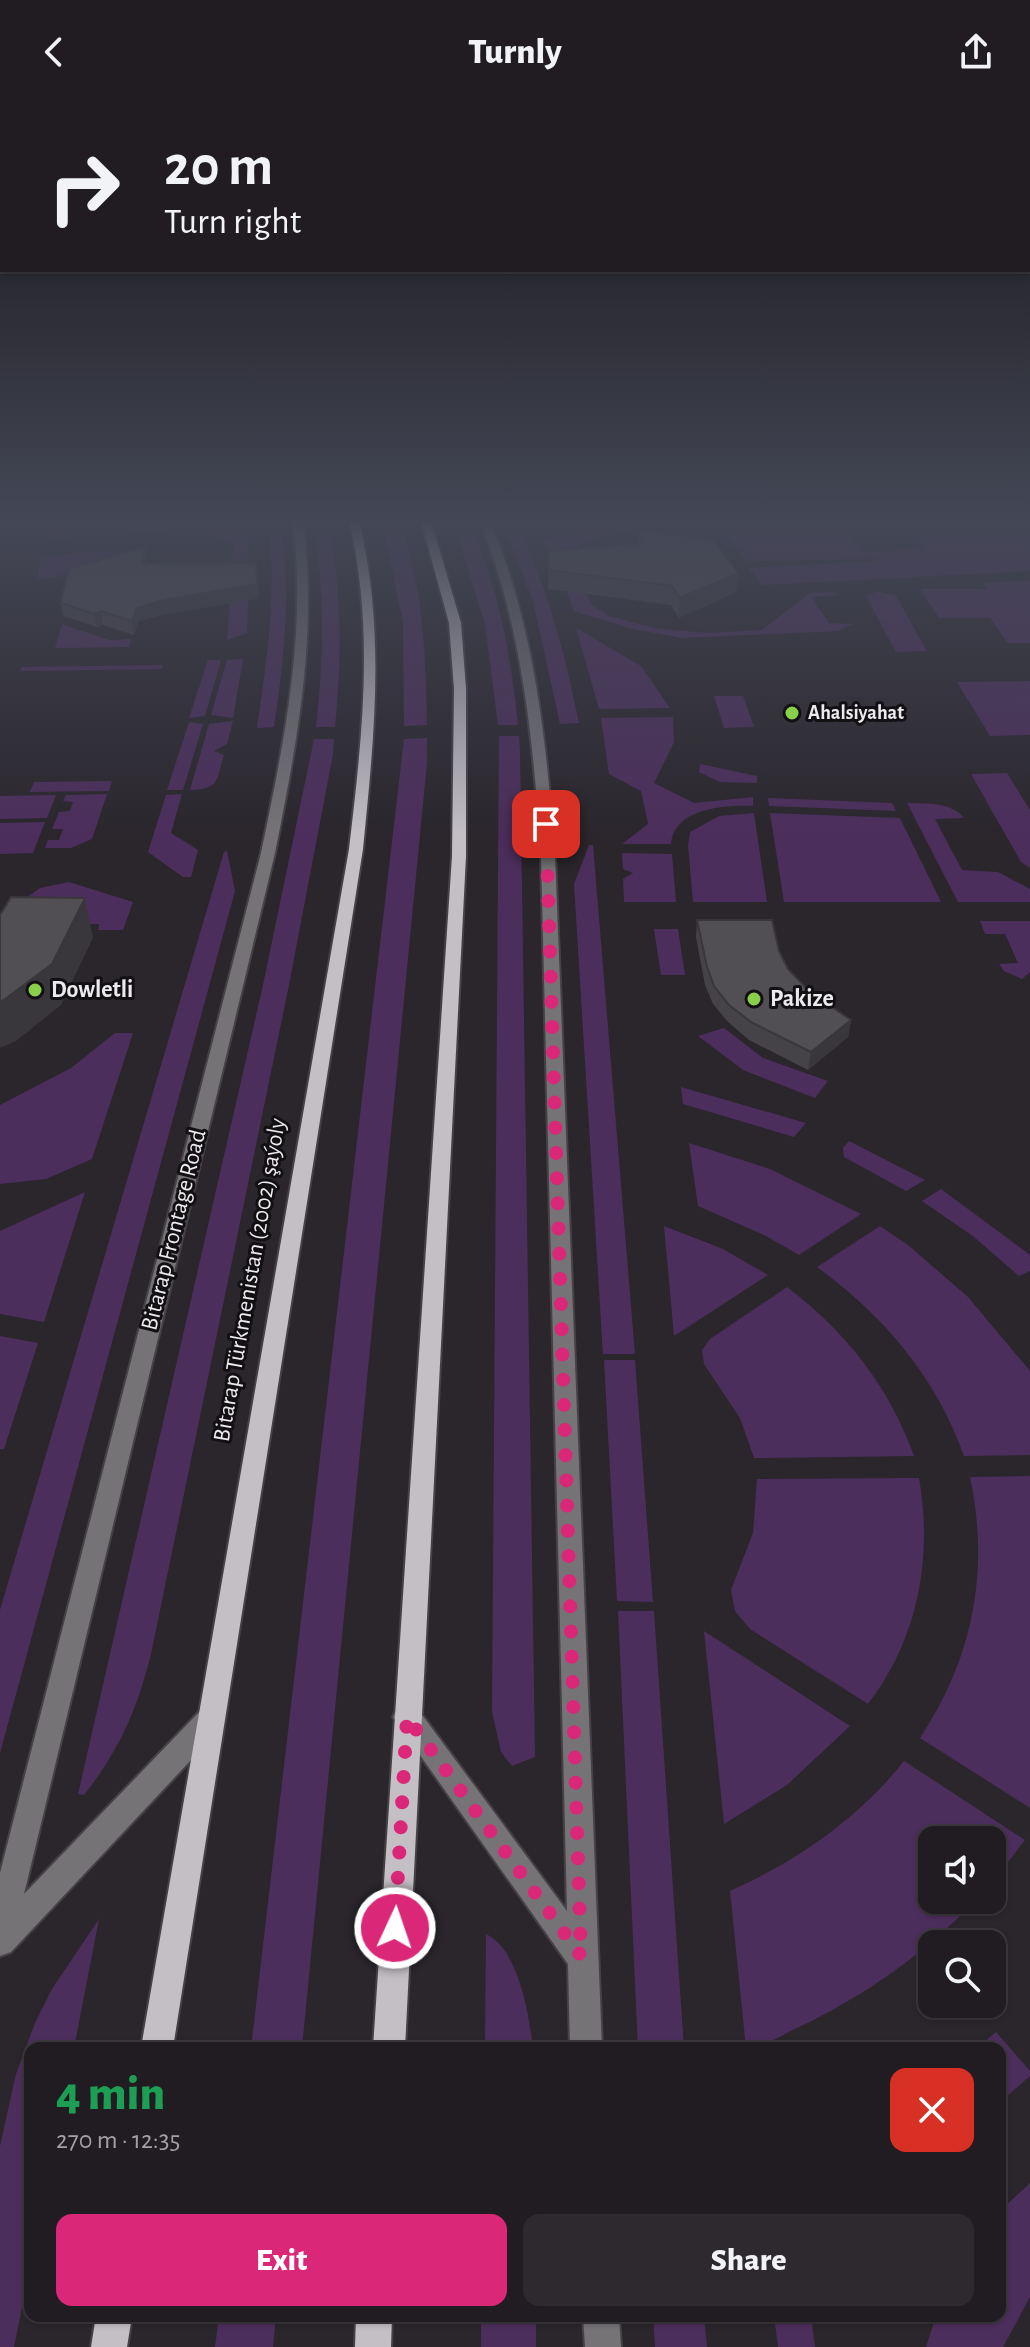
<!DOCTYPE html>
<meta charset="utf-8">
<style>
body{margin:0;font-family:"Alegreya Sans",sans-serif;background:#2d292e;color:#f1f3f6;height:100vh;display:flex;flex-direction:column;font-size:30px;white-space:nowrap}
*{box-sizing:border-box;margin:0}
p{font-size:26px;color:#a2a1a5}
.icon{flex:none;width:44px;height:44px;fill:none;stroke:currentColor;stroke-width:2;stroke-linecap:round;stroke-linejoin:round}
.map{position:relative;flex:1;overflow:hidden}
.details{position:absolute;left:24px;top:1938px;width:982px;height:280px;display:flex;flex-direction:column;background:#201c21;border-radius:16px;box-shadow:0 2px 6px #0004,0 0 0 2px #3d3a3f}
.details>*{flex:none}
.hud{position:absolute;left:0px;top:0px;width:1030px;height:168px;box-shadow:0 2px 6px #0004,0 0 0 2px #3d3a3f;background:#201c21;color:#f1f3f6;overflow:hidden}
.fabs{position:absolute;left:918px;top:1722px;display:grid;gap:16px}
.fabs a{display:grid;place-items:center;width:88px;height:88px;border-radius:16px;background:#201c21;box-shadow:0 2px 6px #0004,0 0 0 2px #3d3a3f;font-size:40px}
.pin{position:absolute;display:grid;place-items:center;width:68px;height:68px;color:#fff;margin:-34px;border-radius:16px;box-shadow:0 4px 12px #0006}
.me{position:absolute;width:88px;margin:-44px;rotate:3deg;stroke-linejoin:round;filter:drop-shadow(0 0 6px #0008)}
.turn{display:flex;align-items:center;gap:28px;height:168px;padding:0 32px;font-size:36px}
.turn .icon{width:104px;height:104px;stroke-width:2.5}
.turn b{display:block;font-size:56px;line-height:68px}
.round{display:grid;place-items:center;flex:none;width:84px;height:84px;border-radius:16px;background:#2d292e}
.head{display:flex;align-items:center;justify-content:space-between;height:136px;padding:0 32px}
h1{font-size:48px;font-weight:800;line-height:60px;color:#1e9e55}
.cta{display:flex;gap:16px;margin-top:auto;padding:16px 32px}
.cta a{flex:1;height:92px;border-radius:16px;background:#db2777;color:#fff;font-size:32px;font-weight:800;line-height:92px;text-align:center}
.cta a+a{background:#2d292e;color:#f1f3f6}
header{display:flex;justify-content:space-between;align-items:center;height:104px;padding:0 32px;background:#201c21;font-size:36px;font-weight:800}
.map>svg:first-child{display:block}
.green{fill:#4c2e5c}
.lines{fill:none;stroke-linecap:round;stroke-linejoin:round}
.minor-casing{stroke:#454147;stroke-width:4}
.major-casing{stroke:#454147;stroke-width:4}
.minor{fill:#757376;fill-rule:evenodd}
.major{fill:#c3bfc5;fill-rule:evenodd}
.wall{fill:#464348}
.shaded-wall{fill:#39373b}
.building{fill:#514e54;stroke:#39373b;stroke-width:2}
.route{stroke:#db2777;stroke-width:14;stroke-dasharray:0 25.2}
.poi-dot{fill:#88cf4a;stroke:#121012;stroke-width:3}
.labels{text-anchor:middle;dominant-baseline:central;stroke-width:6;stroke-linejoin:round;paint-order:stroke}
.far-poi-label{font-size:20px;font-weight:bold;fill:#eceaee;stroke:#121012;text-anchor:start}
.poi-label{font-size:24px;font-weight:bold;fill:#eceaee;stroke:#121012;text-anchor:start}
.street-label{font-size:24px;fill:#eceaee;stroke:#121012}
</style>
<header><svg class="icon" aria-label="back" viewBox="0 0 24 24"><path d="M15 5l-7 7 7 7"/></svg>Turnly<svg class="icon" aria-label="share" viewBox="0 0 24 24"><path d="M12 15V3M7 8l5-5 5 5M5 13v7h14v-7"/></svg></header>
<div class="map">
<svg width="1030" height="2243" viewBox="0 0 1030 2243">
<rect width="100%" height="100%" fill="#2a262c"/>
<g class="green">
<polygon points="140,417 167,417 167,428 52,434 45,431 46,424 70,422 70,428 139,424"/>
<polygon points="208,417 248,417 249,481 231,482 233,441 211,431"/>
<path d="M267,417H280C292,485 284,556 274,623L257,624C267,556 278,485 267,417Z"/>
<path d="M313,417H328C342,486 342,554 335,623H316C324,554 325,486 313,417Z"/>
<path d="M382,417H400C423,484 426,551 427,621L404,622L403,518Z"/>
<path d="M453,417H469C498,482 511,551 518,621H498L485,520Z"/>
<path d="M502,417H516C547,482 565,549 579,619L560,620L533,497Z"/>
<path d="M709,417L714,424C685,425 591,422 574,447C569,455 567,468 563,477L544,437L558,433L581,418Z"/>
<polygon points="774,417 835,417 873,455 747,457 718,422"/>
<polygon points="1030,428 1030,467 762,481 749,464 876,457 868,448 925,444 917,436 919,434"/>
<path d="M147,445L146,453C108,455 75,473 37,475L41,454L49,451Z"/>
<polygon points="1030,477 1030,539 1008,539 990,514 939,514 920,485 988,485 983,479"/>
<polygon points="582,481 591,500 609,512 654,524 707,529 762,526 810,489 834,488 837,491 811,493 829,519 852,520 839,527 682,534 629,524 574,507 565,482"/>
<polygon points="878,487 896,492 927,547 896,548 866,492"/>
<polygon points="230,493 248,493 247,529 227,536"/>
<polygon points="62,520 109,536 131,535 129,543 55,544"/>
<polygon points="576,524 641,562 670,604 599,605"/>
<polygon points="243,555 233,614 211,611 227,556"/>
<polygon points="208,556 221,556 205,612 189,614"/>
<polygon points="163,561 162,565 20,567 22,563"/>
<polygon points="1030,577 1030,631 990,632 957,578"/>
<polygon points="714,592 743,592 754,623 724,624"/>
<path d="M673,613L674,638L654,679L694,699L753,693V702C725,701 674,704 671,740H622L648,720L641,687L609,670L601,614Z"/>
<path d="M233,617L227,640L214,647L224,651C216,677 220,685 190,686L209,620Z"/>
<polygon points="189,618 203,620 183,686 167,686"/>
<polygon points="499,632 519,632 520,648 535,1653 512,1662 501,1648 492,1607"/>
<polygon points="427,634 427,659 302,1944 251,1944 404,635"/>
<path d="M314,635H334L333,650L289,881L151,1550C137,1606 120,1645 84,1691L78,1690L263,881Z"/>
<polygon points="700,660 757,672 757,679 720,678 699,668"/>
<polygon points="1007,669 1030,706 1030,764 1021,758 971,670"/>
<polygon points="112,677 109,687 30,688 34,678"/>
<polygon points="107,690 92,735 71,744 45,744 48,736 59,736 63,725 52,725 59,708 70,707 73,698 63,697 66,691"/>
<polygon points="182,690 171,729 198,746 191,773 183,773 148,748 166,691"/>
<polygon points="56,691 47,714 0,715 0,692"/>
<polygon points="768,694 892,699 896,707 769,702"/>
<path d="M907,699C927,700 950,697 964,714L935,715L962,766L998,768L1030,785V798H958Z"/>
<polygon points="754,709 767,798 693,798 688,741 690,728 719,712"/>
<polygon points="770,709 900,714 941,798 784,798"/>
<polygon points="45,718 33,749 0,750 0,719"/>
<polygon points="589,741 593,741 635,1250 603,1250 574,780"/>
<polygon points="227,747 235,787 0,1649 0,1506 224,748"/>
<polygon points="622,749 672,750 676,798 624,798 623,775 633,769 623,765"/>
<polygon points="69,778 133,798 123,826 98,826 99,820 63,820 22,797 40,784"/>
<polygon points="980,817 1030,817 1030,868 1022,875 1004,867 999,860 1018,859 1005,830 985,830"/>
<polygon points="654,825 678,825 685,871 661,871"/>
<polygon points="724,924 763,954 828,977 815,994 743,966 698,932"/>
<polygon points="115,929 133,929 92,1055 46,1075 0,1080 0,1001 71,964"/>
<polygon points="681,983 806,1019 794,1033 683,1000"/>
<polygon points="849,1037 925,1076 906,1087 844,1053 843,1044"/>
<polygon points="689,1039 770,1065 861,1110 799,1151 766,1132 698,1102"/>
<polygon points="941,1085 1030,1151 1030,1167 1019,1172 974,1133 922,1097"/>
<polygon points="85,1088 44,1218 0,1210 0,1127"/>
<polygon points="664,1122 723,1145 768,1171 674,1232"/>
<path d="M880,1122L908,1141L968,1193L1030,1267V1351L964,1352C936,1273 884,1212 817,1163Z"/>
<path d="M787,1183C846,1228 889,1282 914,1352L754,1354L740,1314L704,1260L702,1246L710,1235Z"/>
<polygon points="0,1232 38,1239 4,1345 0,1345"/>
<polygon points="604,1256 635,1256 653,1498 617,1497"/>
<path d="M1030,1372V1704L920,1634C973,1554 990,1467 970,1373Z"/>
<path d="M919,1374C933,1454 918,1535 868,1600L750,1525L735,1507L731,1486L753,1429L757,1375Z"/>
<polygon points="618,1507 654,1507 684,1944 638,1944"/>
<polygon points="704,1527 850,1622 787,1681 724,1720"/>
<path d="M904,1657L1025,1736L992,1779V1736H932V1796H976C924,1850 865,1892 797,1924C782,1931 762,1944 746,1944L730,1787C797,1757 858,1715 904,1657Z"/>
<polygon points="99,1815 74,1944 30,1944 30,2164 14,2243 0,2243 0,2042 16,1970 35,1919 52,1885"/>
<path d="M486,1830C519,1845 529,1912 533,1944H485Z"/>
<polygon points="996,1928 1030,1967 1030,1972 1000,1998 1000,1944 977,1944"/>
<polygon points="1030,2079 1030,2193 1003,2243 926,2243 936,2212 1000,2212 1000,2107"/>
<polygon points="219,2212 276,2212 273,2243 215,2243"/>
<rect x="481" y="2212" width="55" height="31"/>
<polygon points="653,2212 704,2212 707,2243 655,2243"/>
<polygon points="774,2212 811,2212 815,2243 778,2243"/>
</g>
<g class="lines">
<defs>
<g id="minor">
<path d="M293,417H303C318,531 297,638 275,749L24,1790L201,1606L211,1603L221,1606L225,1615L221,1624L11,1848L0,1852V1769L261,749C284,638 307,531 293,417Z"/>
<path d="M480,417H490C535,525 546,635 555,751L602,1944H570L568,1860L393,1613L397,1604L407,1601L417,1604L567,1807L541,751C533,636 523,526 480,417Z"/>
<polygon points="583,2212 619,2212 621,2243 585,2243"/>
</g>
<g id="major">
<path d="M349,417H359C386,527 374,634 363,745L173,1944H141L349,745C362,634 375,527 349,417Z"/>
<polygon points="421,417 431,417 461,519 466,585 466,752 405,1944 373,1944 452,752 454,585 449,519"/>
<polygon points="96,2212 132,2212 127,2243 91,2243"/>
<polygon points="356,2212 392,2212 391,2243 355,2243"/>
</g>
</defs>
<use href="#minor" class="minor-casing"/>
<use href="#major" class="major-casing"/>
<use href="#minor" class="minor"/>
<use href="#major" class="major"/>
</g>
<g class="wall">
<polygon points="638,427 738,469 736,488 679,514 671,501 548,485 549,447 637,440"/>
<polygon points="147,456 146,460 259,494 161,511 139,517 134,531 103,521 97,523 63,512 61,499"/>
<polygon points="697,816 779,847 788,865 810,888 851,916 848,933 808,966 749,936 728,918 713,900 705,881 696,833"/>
</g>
<g class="shaded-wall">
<polygon points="145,443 147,456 144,473 142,460"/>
<polygon points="256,459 259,494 161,511 139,517 134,531 132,517 137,504"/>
<polygon points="738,469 736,488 679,514 680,494"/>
<polygon points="101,507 103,521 97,523 94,510"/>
<polygon points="85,794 93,834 61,901 16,937 0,944 0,898"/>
<polygon points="851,916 848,933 808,966 811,948"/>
</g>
<g class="building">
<polygon points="638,427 676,430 715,438 738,469 680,494 672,482 548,466 549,447 642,440"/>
<polygon points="145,443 142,460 256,459 257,480 159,497 137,504 132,517 101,507 94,510 61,499 69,465"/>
<polygon points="11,793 85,794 52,860 5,895 0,898 0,811"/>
<polygon points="697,816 772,816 779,847 788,865 810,888 851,916 811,948 751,918 729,901 714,882 707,863"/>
</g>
<linearGradient id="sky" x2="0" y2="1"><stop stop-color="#171518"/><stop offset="0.57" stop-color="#444756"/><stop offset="1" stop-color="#444756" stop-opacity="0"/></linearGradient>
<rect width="1030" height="731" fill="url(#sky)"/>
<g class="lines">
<polyline class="route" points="395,1824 407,1613 581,1852 546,720"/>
</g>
<g class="poi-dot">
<circle cx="792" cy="609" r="8"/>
<circle cx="35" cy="886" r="8"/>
<circle cx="754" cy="895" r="8"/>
</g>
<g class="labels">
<g class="far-poi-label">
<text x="808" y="609">Ahalsiyahat</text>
</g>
<g class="poi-label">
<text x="51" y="886">Dowletli</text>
<text x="770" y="895">Pakize</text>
</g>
<g class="street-label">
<text transform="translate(174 1126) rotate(-76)">Bitarap Frontage Road</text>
<text transform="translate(250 1176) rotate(-80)">Bitarap Türkmenistan (2002) şaýoly</text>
</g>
</g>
</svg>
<div class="fabs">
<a><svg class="icon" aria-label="sound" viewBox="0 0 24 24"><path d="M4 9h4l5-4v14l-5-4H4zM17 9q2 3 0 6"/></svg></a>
<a><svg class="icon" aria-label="search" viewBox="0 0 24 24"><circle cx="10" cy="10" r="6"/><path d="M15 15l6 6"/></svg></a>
</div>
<div class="pin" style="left:546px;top:720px;background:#d93025"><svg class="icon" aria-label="arrive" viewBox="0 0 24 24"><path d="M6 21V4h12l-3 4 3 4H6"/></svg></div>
<svg class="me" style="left:395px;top:1824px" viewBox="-20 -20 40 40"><circle r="17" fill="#db2777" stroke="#fff" stroke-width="3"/><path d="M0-11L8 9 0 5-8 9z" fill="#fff"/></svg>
<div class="hud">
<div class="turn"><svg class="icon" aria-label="right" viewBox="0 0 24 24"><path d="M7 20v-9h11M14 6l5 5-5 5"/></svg><div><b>20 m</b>Turn right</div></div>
</div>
<section class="details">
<div class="head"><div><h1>4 min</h1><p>270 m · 12:35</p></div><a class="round" style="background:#d93025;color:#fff"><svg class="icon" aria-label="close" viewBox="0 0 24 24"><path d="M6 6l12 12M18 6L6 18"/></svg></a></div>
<div class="cta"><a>Exit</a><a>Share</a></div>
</section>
</div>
